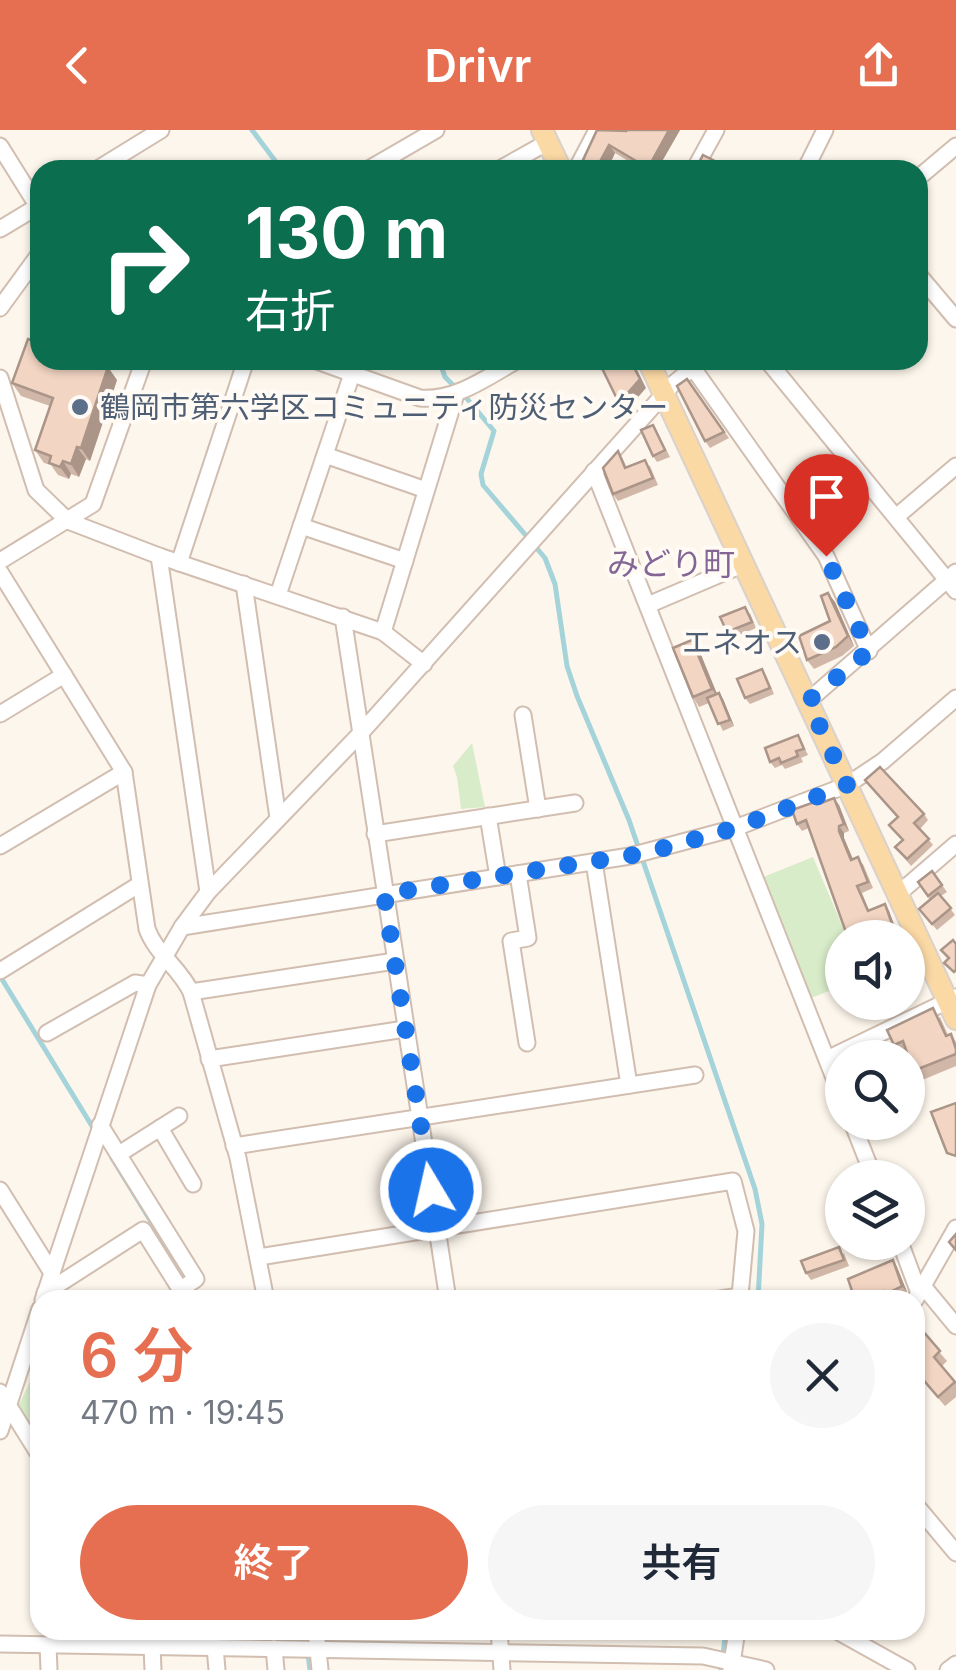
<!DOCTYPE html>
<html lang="ja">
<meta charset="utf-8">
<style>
body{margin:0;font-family:Inter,"Noto Sans JP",sans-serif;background:#f6f6f7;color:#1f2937;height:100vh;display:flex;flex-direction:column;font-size:38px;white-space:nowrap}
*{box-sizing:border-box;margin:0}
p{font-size:32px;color:#747a83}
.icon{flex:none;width:55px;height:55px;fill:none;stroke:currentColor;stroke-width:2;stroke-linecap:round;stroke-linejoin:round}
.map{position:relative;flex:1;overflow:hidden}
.sheet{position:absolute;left:30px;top:1160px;width:895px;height:350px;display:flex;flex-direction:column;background:#fff;border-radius:30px;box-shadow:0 2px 8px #0004}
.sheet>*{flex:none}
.top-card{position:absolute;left:30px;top:30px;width:898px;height:210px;border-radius:30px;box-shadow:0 2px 8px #0004;background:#0b6e4f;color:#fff;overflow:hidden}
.fabs{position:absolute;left:825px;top:790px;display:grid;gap:20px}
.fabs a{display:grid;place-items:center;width:100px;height:100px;border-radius:50%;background:#fff;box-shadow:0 2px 8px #0004;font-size:50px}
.pin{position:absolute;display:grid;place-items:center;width:85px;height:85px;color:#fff;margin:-102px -42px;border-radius:50% 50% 50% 0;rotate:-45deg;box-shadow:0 0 10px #0007}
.pin .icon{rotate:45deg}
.me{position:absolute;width:110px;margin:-55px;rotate:351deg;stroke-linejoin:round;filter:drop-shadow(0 0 8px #0008)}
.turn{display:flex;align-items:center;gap:35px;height:210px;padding:0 50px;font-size:45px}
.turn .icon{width:130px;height:130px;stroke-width:2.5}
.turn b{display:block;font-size:70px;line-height:85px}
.round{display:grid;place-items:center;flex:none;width:105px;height:105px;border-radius:52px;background:#f6f6f7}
.overview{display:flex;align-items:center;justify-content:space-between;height:170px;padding:0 50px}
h1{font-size:60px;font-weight:600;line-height:75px;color:#e76f51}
.primary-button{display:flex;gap:20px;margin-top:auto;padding:20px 50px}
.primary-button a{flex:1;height:115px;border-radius:60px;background:#e76f51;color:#fff;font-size:40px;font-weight:600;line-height:115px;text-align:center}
.primary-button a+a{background:#f6f6f7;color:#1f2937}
header{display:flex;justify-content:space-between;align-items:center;height:130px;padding:0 50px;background:#e76f51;color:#fff;font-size:45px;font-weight:600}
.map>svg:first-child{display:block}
.green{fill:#d8ecc9}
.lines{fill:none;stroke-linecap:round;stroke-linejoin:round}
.stream{stroke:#a5d3da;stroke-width:5}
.minor-casing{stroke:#d1beb0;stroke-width:19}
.major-casing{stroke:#dad1cd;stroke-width:24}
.minor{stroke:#fff;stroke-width:15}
.major{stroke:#fbd9a5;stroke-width:20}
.wall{fill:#d1b7a8}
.shaded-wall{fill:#aa9588}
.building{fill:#f3d5c3;stroke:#aa9588;stroke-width:2.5}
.route{stroke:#1a73e8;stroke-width:18;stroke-dasharray:0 32.4}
.service-dot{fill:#5c6f8a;stroke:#fffaf3;stroke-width:4}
.labels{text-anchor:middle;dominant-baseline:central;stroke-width:8;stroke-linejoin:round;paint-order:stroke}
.service-label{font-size:30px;fill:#4e5e75;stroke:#fffaf3;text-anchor:start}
.neighbourhood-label{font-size:32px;fill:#846695;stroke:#fffaf3}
</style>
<header><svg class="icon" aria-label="back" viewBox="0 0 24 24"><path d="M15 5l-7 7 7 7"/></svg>Drivr<svg class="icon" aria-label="share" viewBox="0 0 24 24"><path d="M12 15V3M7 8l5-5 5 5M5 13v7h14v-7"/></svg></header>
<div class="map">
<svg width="956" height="1540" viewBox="0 0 956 1540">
<rect width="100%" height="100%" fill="#fdf6ec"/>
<g class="green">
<polygon points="472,613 485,677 461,679 457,647 453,636"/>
<polygon points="813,727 847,807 842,808 842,856 811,868 761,748"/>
<polygon points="33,1246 40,1258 40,1308 18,1276"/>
</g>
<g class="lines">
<g class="stream">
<polyline points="252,0 282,40"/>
<polyline points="439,230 445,247 456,258"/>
<polyline points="464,265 494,301 481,344 483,355 545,428 555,454 567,536 577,566 629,690 755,1059 762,1094 758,1170"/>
<polyline points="0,846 95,1001"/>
<polyline points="112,1028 199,1170"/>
<polyline points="305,1500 310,1540"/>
<polyline points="721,1540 726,1500"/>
</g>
<defs>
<g id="minor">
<polyline points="0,16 40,80"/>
<polyline points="96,40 161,0"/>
<polyline points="367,40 436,0"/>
<polyline points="498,40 548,12"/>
<polyline points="576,40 597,0"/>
<polyline points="694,40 716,0"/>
<polyline points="805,40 825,0"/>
<polyline points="918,48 956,16"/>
<polyline points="0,99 40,75"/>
<polyline points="918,144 956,189"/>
<polyline points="0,178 40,123"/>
<path d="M314,230L420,268C456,271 487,247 518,230"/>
<polyline points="767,230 956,461"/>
<polyline points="693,238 826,426 869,521"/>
<polyline points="0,248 36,360 68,391 159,426 383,502 424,534"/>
<polyline points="325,325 426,360"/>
<polyline points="594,341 842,968"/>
<polyline points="896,387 956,336"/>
<polyline points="301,396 405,431"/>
<polyline points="159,426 208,762"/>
<polyline points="0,431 93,374 144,230"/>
<polyline points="179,433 246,230"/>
<path d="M0,442L124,642L147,799C156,824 180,838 191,862L238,1028L266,1170"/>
<polyline points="244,454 278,688"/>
<polyline points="278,465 352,244"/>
<polyline points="648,475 744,434"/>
<polyline points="343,487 448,1170"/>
<polyline points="383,502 456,264"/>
<polyline points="808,571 956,442"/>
<polyline points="0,584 64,545"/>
<polyline points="523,585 538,679"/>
<polyline points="488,686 498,747"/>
<polyline points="375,704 575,673"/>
<polyline points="0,716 124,642"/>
<polyline points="594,732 629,955"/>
<polyline points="518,744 528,808 511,811 527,913"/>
<polyline points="898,764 956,714"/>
<polyline points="182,797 630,726 735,698 847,655 883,631 956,568"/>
<polyline points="0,841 140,754"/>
<polyline points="191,862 395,831"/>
<polyline points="47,903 135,853 148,855"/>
<polyline points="209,929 405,899"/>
<polyline points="827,929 956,867"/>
<polyline points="852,992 874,1048"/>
<polyline points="100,995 196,1149 180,1160"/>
<polyline points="160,998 193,1054"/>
<polyline points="234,1016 695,945"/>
<polyline points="119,1024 179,986"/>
<polyline points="0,1060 52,1143"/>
<polyline points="900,1112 919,1163"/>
<polyline points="259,1127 733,1051 746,1101 740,1166 714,1170"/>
<polyline points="923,1156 956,1196"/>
<polyline points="45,1163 143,1100 187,1170"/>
<polyline points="43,1170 148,855 182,797 208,762 359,605 672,255 702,230"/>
<polyline points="915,1170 956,1098"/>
<polyline points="0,1262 40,1326"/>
<polyline points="0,1301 40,1179"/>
<polyline points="915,1374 956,1423"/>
<polyline points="145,1500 152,1516 153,1540"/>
<polyline points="316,1500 320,1540"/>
<polyline points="499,1500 502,1540"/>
<polyline points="835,1500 907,1540"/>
<polyline points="0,1514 703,1526 766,1540"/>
<polyline points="48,1515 49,1540"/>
<polyline points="215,1517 217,1540"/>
<polyline points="274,1518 276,1540"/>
<polyline points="731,1540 737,1500"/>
<polyline points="948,1540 956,1534"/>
</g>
<g id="major">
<polyline points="542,0 561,40"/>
<polyline points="648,230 956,889"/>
</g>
</defs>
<use href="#minor" class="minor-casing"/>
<use href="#major" class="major-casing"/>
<use href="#minor" class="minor"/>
<use href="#major" class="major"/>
</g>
<g class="wall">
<polygon points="626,0 680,0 657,40 643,40 615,23 607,40 589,39 583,30"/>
<polygon points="687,249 729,308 710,318 705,311"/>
<polygon points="117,250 90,331 86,329 79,347 71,344 69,349 58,345 51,335 44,333 35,320 50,276 21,266 12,253"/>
<polygon points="653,295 670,327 657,332 653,326"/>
<polygon points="622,327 627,338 650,336 658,355 618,371 613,364"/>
<polygon points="835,472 854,516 842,526 814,539 807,530 830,491"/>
<polygon points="750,483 756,498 731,509 727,502"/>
<polygon points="699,520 717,564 723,569 734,596 723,601 709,573 699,577 693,567"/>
<polygon points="766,545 774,564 750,574 745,568"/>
<polygon points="798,605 808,625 801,628 803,632 785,639 782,635 775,638 770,632"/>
<polygon points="865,650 924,684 928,690 920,699 933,715 911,736 895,717 902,710 889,695 897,687"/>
<polygon points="822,673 839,675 849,701 844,703 844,708 853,729 863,734 873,758 862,763 869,780 885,774 889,781 899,808 848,808 809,698 802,701 797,694"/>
<polygon points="932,741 947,762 941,766 955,785 937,800 919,779 930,770 918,752"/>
<polygon points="940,887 948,905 951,904 956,912 956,936 920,951 913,941 907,922 901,925 894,915"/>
<polygon points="844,1123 849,1136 811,1150 806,1143"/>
<polygon points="893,1130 897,1137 907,1162 892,1170 888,1168 882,1170 855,1170"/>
<polygon points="915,1194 947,1231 942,1236 956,1253 956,1267 945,1276 915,1242"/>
<polygon points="915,1390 921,1399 915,1403"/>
</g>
<g class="shaded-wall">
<polygon points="669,0 680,0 657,40 650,40 648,38"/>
<polygon points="609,15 615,23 607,40 599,40 597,37"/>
<polygon points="630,230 632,230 646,258 625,282 619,273"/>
<polygon points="108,237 117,250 90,331 81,318"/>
<polygon points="77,317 86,329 79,347 71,334"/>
<polygon points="63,331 71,344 69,349 60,337"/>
<polygon points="828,463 835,472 854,516 848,506"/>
<polygon points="692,510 699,520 719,569 712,559"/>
<polygon points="719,563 723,569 734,596 730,590"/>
<polygon points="834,668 839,675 849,701 844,694"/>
<polygon points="839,696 844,703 844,708 856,737 851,730 839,701"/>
<polygon points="885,774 889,781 899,808 897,808"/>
<polygon points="893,1130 897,1137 907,1162 902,1156"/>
</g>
<g class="building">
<polygon points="597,0 626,1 626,0 669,0 648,38 609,15 597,37 583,30"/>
<polygon points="703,25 733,40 695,40"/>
<polygon points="28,209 40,213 40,230 88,230 108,237 81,318 77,317 71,334 63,331 60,337 49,333 51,326 35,320 53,268 12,253"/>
<polygon points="598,230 630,230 640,249 619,273"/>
<polygon points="687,249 724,302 705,311 677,256"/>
<polygon points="653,295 665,320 653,326 641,300"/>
<polygon points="618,321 625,338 645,330 653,348 613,364 603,338"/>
<polygon points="828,463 848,506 836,517 807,530 799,506 830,491 821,466"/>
<polygon points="745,477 752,492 727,502 720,487"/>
<polygon points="692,510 712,559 693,567 673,518"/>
<polygon points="762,539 770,558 745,568 737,549"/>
<polygon points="719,563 730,590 718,594 707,568"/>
<polygon points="798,605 804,619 796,621 798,626 781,633 779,628 770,632 765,618"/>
<polygon points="880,637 924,684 914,693 929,709 907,729 895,717 903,710 889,695 898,687 865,650"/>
<polygon points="834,668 844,694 839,696 839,701 851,730 858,727 868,752 857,756 868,781 885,774 897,808 848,808 806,690 797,694 792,680 820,670 821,673"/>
<polygon points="932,741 942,755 928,766 918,752"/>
<polygon points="938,763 951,778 932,794 919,779"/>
<polygon points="953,810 956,814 956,840 954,842 944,833 949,828 941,820"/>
<polygon points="933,878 946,906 951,904 956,919 956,924 913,941 903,911 894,915 887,900"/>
<polygon points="956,973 956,1026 947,1023 931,982"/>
<polygon points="956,1104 956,1120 949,1112"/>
<polygon points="839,1117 844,1130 806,1143 801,1131"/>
<polygon points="893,1130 902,1156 886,1164 884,1161 855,1170 848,1149"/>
<polygon points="916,1193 940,1221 934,1227 955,1252 938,1267 915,1240"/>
</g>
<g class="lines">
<polyline class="route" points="431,1060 384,764 646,723 735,698 847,655 808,571 869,521 826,426"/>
</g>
<g class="service-dot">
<circle cx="80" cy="277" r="10"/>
<circle cx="822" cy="512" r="10"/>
</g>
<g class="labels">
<g class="service-label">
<text x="100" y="277">鶴岡市第六学区コミュニティ防災センター</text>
<text x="802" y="512" text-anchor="end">エネオス</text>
</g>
<g class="neighbourhood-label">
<text x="671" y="433">みどり町</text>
</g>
</g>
</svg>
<div class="fabs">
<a><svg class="icon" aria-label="sound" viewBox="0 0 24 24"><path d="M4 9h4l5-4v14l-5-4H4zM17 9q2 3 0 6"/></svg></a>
<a><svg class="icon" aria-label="search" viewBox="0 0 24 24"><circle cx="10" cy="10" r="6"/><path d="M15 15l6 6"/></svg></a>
<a><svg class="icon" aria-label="layers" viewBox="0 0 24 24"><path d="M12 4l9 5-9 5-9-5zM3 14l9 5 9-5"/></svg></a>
</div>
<div class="pin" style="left:826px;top:426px;background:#d93025"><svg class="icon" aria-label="arrive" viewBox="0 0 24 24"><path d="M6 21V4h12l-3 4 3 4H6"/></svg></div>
<svg class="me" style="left:431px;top:1060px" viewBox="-20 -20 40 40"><circle r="17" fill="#1a73e8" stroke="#fff" stroke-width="3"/><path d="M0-11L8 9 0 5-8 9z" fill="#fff"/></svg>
<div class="top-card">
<div class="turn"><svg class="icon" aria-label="right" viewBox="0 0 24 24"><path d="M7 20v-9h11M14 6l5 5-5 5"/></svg><div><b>130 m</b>右折</div></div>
</div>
<section class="sheet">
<div class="overview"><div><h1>6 分</h1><p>470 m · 19:45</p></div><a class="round"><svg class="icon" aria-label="close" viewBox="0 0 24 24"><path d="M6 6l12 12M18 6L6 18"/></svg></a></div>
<div class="primary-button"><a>終了</a><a>共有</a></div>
</section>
</div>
